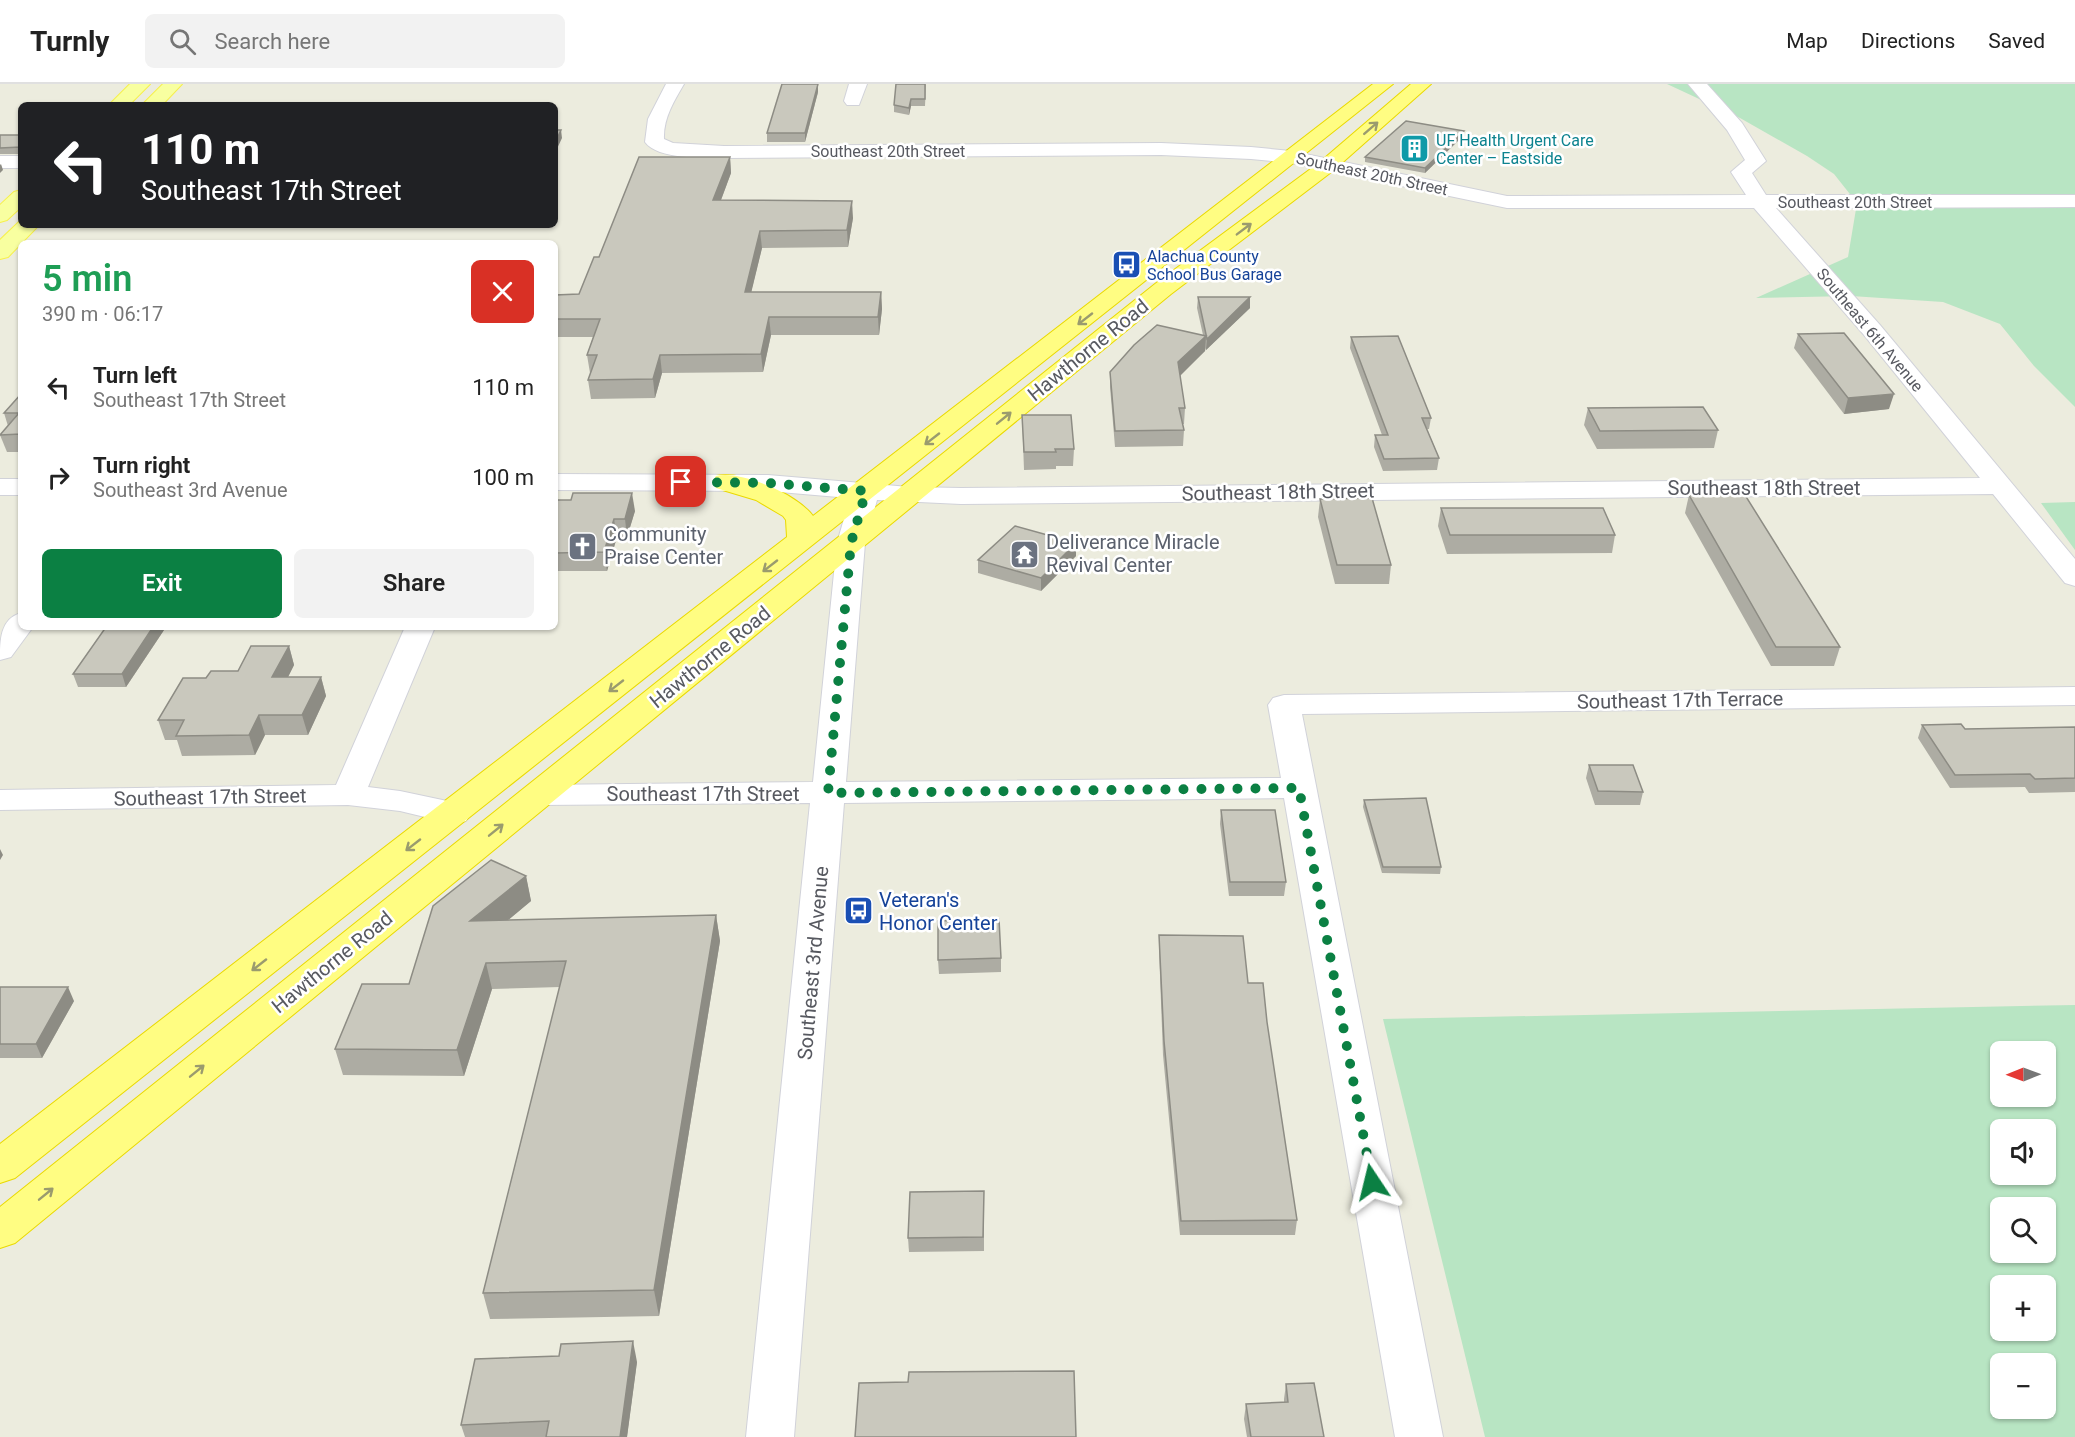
<!DOCTYPE html>
<meta charset="utf-8">
<style>
body{margin:0;font-family:Roboto,sans-serif;background:#f2f2f2;color:#222;height:100vh;display:flex;flex-direction:column;font-size:22px;white-space:nowrap}
*{box-sizing:border-box;margin:0}
p{font-size:20px;color:#767676}
.icon{flex:none;width:33px;height:33px;fill:none;stroke:currentColor;stroke-width:2;stroke-linecap:round;stroke-linejoin:round}
.map{position:relative;flex:1;overflow:hidden}
.sheet{position:absolute;left:18px;top:156px;width:540px;height:390px;display:flex;flex-direction:column;background:#fff;border-radius:9px;box-shadow:0 2px 4px #0004}
.sheet>*{flex:none}
.guide{position:absolute;left:18px;top:18px;width:540px;height:126px;border-radius:9px;box-shadow:0 2px 4px #0004;background:#202124;color:#fff;overflow:hidden}
.needle{width:39px;rotate:269deg}
.controls{position:absolute;left:1990px;top:957px;display:grid;gap:12px}
.controls a{display:grid;place-items:center;width:66px;height:66px;border-radius:9px;background:#fff;box-shadow:0 2px 4px #0004;font-size:30px}
.pin{position:absolute;display:grid;place-items:center;width:51px;height:51px;color:#fff;margin:-26px;border-radius:12px;box-shadow:0 3px 9px #0006}
.me{position:absolute;width:66px;margin:-33px;rotate:350deg;stroke-linejoin:round;filter:drop-shadow(0 0 4px #0008)}
.turn{display:flex;align-items:center;gap:21px;height:126px;padding:0 24px;font-size:27px}
.turn .icon{width:78px;height:78px;stroke-width:2.5}
.turn b{display:block;font-size:42px;line-height:51px}
.round{display:grid;place-items:center;flex:none;width:63px;height:63px;border-radius:9px;background:#f2f2f2}
.summary{display:flex;align-items:center;justify-content:space-between;height:102px;padding:0 24px}
h1{font-size:36px;font-weight:600;line-height:45px;color:#1e9e55}
.primary-button{display:flex;gap:12px;margin-top:auto;padding:12px 24px}
.primary-button a{flex:1;height:69px;border-radius:9px;background:#0b8043;color:#fff;font-size:24px;font-weight:600;line-height:69px;text-align:center}
.primary-button a+a{background:#f2f2f2;color:#222}
ul{padding:0;list-style:none}
li{display:flex;align-items:center;gap:18px;height:90px;padding:0 24px}
li div{flex:1}
li b{display:block;font-size:22px}
li em{font-style:normal}
header{display:flex;align-items:center;gap:36px;box-sizing:border-box;height:84px;padding:0 30px;background:#fff;border-bottom:2px solid #e0e0e0}
header strong{font-size:28px}
nav{display:flex;gap:33px;margin-inline-start:auto;font-size:21px}
.search{width:420px;height:54px;background:#f2f2f2;display:flex;align-items:center;gap:15px;box-sizing:border-box;padding:0 21px;border-radius:9px;color:#767676;font-size:22px}
.map>svg:first-child{display:block}
.green{fill:#b8e5c3;fill-rule:evenodd}
.lines{fill:none;stroke-linecap:round;stroke-linejoin:round}
.minor-casing{stroke:#d1d2d9;stroke-width:2}
.major-casing{stroke:#f7f04b;stroke-width:2}
.highway-casing{stroke:#ead900;stroke-width:2}
.minor{fill:#fff;fill-rule:evenodd}
.major{fill:#f8ffa0;fill-rule:evenodd}
.highway{fill:#fffd82;fill-rule:evenodd}
.wall{fill:#adaca3}
.shaded-wall{fill:#8d8c84}
.building{fill:#c9c8bd;stroke:#8d8c84;stroke-width:1.5}
.oneway{stroke:#9a9b6e}
.route{stroke:#0b8043;stroke-width:10;stroke-dasharray:0 18}
.labels{text-anchor:middle;dominant-baseline:central;stroke-width:5;stroke-linejoin:round;paint-order:stroke}
.far-culture-label{font-size:16px;fill:#0d838f;stroke:#fff;text-anchor:start}
.far-street-label{font-size:16px;fill:#575960;stroke:#fff}
.far-transit-label{font-size:16px;fill:#164399;stroke:#fff;text-anchor:start}
.street-label{font-size:20px;fill:#575960;stroke:#fff}
.worship-label{font-size:20px;fill:#5b616d;stroke:#fff;text-anchor:start}
.transit-label{font-size:20px;fill:#164399;stroke:#fff;text-anchor:start}
</style>
<header>
<strong>Turnly</strong>
<div class="search"><svg class="icon" aria-label="search" viewBox="0 0 24 24"><circle cx="10" cy="10" r="6"/><path d="M15 15l6 6"/></svg>Search here</div>
<nav><a>Map</a><a>Directions</a><a>Saved</a></nav>
</header>
<div class="map">
<svg width="2075" height="1353" viewBox="0 0 2075 1353">
<rect width="100%" height="100%" fill="#ececde"/>
<g class="green">
<polygon points="1667,0 2075,0 2075,323 2034,282 2000,240 1943,218 1851,212 1756,214 1848,173 1857,119 1834,90 1807,72 1740,34"/>
<polygon points="2075,418 2075,466 2041,419"/>
<path d="M2075,921V1353H1485L1383,935ZM2001,968H2046V1012H2001ZM2001,1046H2046V1090H2001ZM2001,1124H2046V1168H2001ZM2001,1202H2046V1246H2001ZM2001,1280H2046V1324H2001Z"/>
</g>
<g class="lines">
<defs>
<g id="minor">
<path d="M666,0H684C674,17 663,35 664,55L673,59L724,62L1161,59L1251,63L1291,67L1507,112L1746,111L1731,88L1745,76L1727,46L1688,0H1707L1742,39L1766,77L1752,89L1766,111H2075V123L1776,124L1880,241L2075,475V502L2065,499L1993,410L961,420L877,416L865,459L846,698L1281,694L1268,621L1273,614L1284,611L2075,603V621L1302,630L1443,1353H1395L1284,714L844,719L794,1353H746L810,719L539,721L527,718L522,711L527,704L539,701L813,698L837,459L850,414L768,407L555,406V390L768,391L909,403L961,404L1980,394L1864,251L1754,124H1507L1291,79L1251,75L1161,71L724,74C703,73 658,76 645,58L648,35Z"/>
<polygon points="849,0 867,0 859,21 847,21 844,17"/>
<rect x="0" y="72" width="21" height="12"/>
<rect x="0" y="395" width="21" height="16"/>
<path d="M21,529V543H33L11,573L0,576C0,556 0,535 21,529Z"/>
<polygon points="405,543 435,543 368,703 400,707 466,721 471,729 466,737 454,740 400,727 348,721 0,726 0,706 336,701"/>
</g>
<g id="major">
<polygon points="130,0 150,0 129,21 109,21"/>
<polygon points="163,0 182,0 162,21 142,21"/>
<polygon points="21,106 21,123 7,136 0,138 0,121 14,108"/>
<polygon points="21,136 21,141 39,141 8,173 0,175 0,156"/>
</g>
<g id="highway">
<path d="M1373,0H1393L15,1094L0,1099V1060L787,453L786,436L783,432L756,416L716,404L712,398L716,392C741,386 797,410 813,432Z"/>
<polygon points="1411,0 1431,0 1334,86 1171,210 15,1159 0,1164 0,1123 1155,200 1320,78"/>
</g>
</defs>
<use href="#minor" class="minor-casing"/>
<use href="#major" class="major-casing"/>
<use href="#highway" class="highway-casing"/>
<use href="#minor" class="minor"/>
<use href="#major" class="major"/>
<use href="#highway" class="highway"/>
</g>
<g class="wall">
<polygon points="926,0 925,22 911,22 909,31 894,28 894,21"/>
<polygon points="818,8 805,58 767,58 767,49"/>
<polygon points="1464,47 1463,52 1425,89 1365,78 1365,73"/>
<rect x="0" y="51" width="21" height="19"/>
<polygon points="730,73 731,89 721,116 853,134 848,163 762,164 751,208 881,208 882,225 879,251 771,251 763,288 662,289 655,314 591,315 588,296 591,289 590,289 587,271 593,253 555,253 555,211 579,210 599,173"/>
<polygon points="1198,213 1250,224 1206,266 1206,264 1205,267 1180,291 1185,324 1184,340 1182,340 1184,346 1183,362 1115,363 1110,303 1110,288 1203,251 1197,224"/>
<polygon points="1798,250 1889,325 1844,330 1794,264"/>
<polygon points="1351,253 1431,334 1429,345 1427,345 1439,374 1437,386 1383,387 1374,363 1375,351 1382,351 1350,264"/>
<polygon points="21,310 21,350 8,342 4,329"/>
<polygon points="1588,324 1718,346 1714,364 1597,365 1584,341"/>
<polygon points="1022,331 1074,365 1073,382 1056,382 1056,385 1024,386"/>
<polygon points="21,350 21,368 7,368 0,351"/>
<polygon points="1689,411 1840,563 1834,582 1771,582 1685,429"/>
<polygon points="1320,415 1391,481 1389,500 1335,500 1318,433"/>
<polygon points="555,416 635,427 627,453 617,453 607,487 555,487"/>
<polygon points="1441,424 1615,451 1612,469 1447,470 1438,442"/>
<polygon points="1076,472 1041,507 978,489 978,476"/>
<polygon points="106,543 163,543 164,546 126,603 78,603 73,590"/>
<polygon points="289,562 294,581 288,593 321,593 326,612 308,651 265,651 255,671 182,672 177,656 165,656 158,636 206,594 238,587"/>
<polygon points="1922,641 1965,645 2075,643 2075,708 2029,709 2025,703 1950,704 1918,654"/>
<polygon points="1589,681 1643,708 1640,721 1595,721 1586,694"/>
<polygon points="1364,716 1441,783 1440,790 1382,789 1363,723"/>
<polygon points="1221,726 1286,798 1284,812 1229,812 1220,740"/>
<polygon points="526,792 531,817 508,836 716,831 720,857 659,1232 490,1235 483,1209 560,903 492,905 464,992 343,991 335,965 409,900"/>
<polygon points="1159,851 1248,899 1267,938 1297,1136 1295,1151 1180,1151 1163,971 1159,865"/>
<polygon points="1001,874 1001,888 939,890 938,876"/>
<polygon points="0,903 74,917 42,974 0,974"/>
<polygon points="984,1122 984,1167 909,1168 908,1154"/>
<polygon points="637,1278 627,1353 465,1353 461,1341"/>
<polygon points="1286,1300 1324,1353 1247,1353 1244,1335 1246,1320 1284,1319 1284,1315"/>
</g>
<g class="shaded-wall">
<polygon points="818,0 818,8 805,58 805,49"/>
<polygon points="911,15 911,22 909,31 909,24"/>
<polygon points="561,46 562,54 555,69 555,59"/>
<polygon points="1464,47 1463,52 1425,89 1425,84"/>
<polygon points="730,73 731,89 715,132 713,116"/>
<polygon points="1,80 3,86 0,89 0,81"/>
<polygon points="852,117 853,134 848,163 847,146"/>
<polygon points="760,147 762,164 747,226 745,208"/>
<polygon points="881,208 882,225 879,251 878,233"/>
<polygon points="1250,213 1250,224 1206,266 1207,255"/>
<polygon points="769,233 771,251 763,288 761,270"/>
<polygon points="1206,252 1205,267 1178,294 1178,278"/>
<polygon points="660,271 662,289 655,314 653,295"/>
<polygon points="1894,310 1889,325 1844,330 1848,314"/>
<polygon points="632,409 635,427 627,453 625,435"/>
<polygon points="614,435 617,453 607,487 604,468"/>
<polygon points="1076,459 1076,472 1041,507 1041,494"/>
<polygon points="153,543 163,543 164,546 126,603 122,590"/>
<polygon points="289,562 294,581 278,613 272,593"/>
<polygon points="321,593 326,612 308,651 302,631"/>
<polygon points="259,631 265,651 255,671 249,651"/>
<polygon points="0,765 3,771 0,776"/>
<polygon points="526,792 531,817 476,863 470,837"/>
<polygon points="716,831 720,857 659,1232 654,1206"/>
<polygon points="486,879 492,905 464,992 457,966"/>
<polygon points="68,903 74,917 42,974 36,960"/>
<polygon points="633,1257 637,1278 627,1353 620,1353"/>
</g>
<g class="building">
<polygon points="782,0 818,0 805,49 767,49"/>
<polygon points="896,0 925,0 925,15 911,15 909,24 894,21"/>
<polygon points="1406,37 1464,47 1425,84 1365,73"/>
<polygon points="555,46 561,46 555,59"/>
<polygon points="0,51 21,51 21,63 0,64"/>
<polygon points="639,73 730,73 713,116 852,117 847,146 760,147 745,208 881,208 878,233 769,233 761,270 660,271 653,295 588,296 597,271 587,271 600,235 555,235 555,211 579,210 594,173 599,173"/>
<polygon points="1198,213 1250,213 1207,255"/>
<polygon points="1157,241 1206,252 1178,278 1185,324 1179,324 1184,346 1115,347 1110,288 1134,261"/>
<polygon points="1844,249 1894,310 1848,314 1798,250"/>
<polygon points="1398,252 1431,334 1422,334 1439,374 1384,375 1375,351 1388,351 1351,253"/>
<polygon points="21,310 21,350 0,351 19,329 4,329"/>
<polygon points="1703,323 1718,346 1600,347 1588,324"/>
<polygon points="1022,331 1071,331 1074,365 1055,365 1056,368 1024,368"/>
<polygon points="573,409 632,409 625,435 614,435 604,468 555,469 555,416 571,416"/>
<polygon points="1689,411 1745,411 1840,563 1776,563"/>
<polygon points="1372,414 1391,481 1337,481 1320,415"/>
<polygon points="1441,424 1603,424 1615,451 1450,451"/>
<polygon points="1015,442 1076,459 1041,494 978,476"/>
<polygon points="106,543 153,543 122,590 73,590"/>
<polygon points="251,562 289,562 272,593 321,593 302,631 259,631 249,651 176,652 184,636 158,636 183,594 206,594 211,587 238,587"/>
<polygon points="1961,640 1965,645 2075,643 2075,694 2035,695 2030,690 1955,691 1922,641"/>
<polygon points="1589,681 1633,681 1643,708 1598,707"/>
<polygon points="1426,714 1441,783 1383,783 1364,716"/>
<polygon points="1221,726 1275,726 1286,798 1230,798"/>
<polygon points="491,776 526,792 470,837 716,831 654,1206 483,1209 566,877 486,879 457,966 335,965 362,900 409,900 433,822"/>
<polygon points="999,835 1001,874 938,876 938,837"/>
<polygon points="1159,851 1243,852 1248,899 1263,899 1267,938 1297,1136 1181,1137 1164,957"/>
<polygon points="0,903 68,903 36,960 0,960"/>
<polygon points="984,1107 983,1153 908,1154 910,1108"/>
<polygon points="633,1257 620,1353 546,1353 549,1337 461,1341 475,1275 559,1272 561,1260"/>
<polygon points="1074,1287 1076,1353 855,1353 859,1299 908,1298 909,1288"/>
<polygon points="1314,1299 1324,1353 1251,1353 1246,1320 1288,1318 1286,1300"/>
</g>
<defs><path id="oneway-shaft" d="M-6 0H5M1.5-3L5.5 0L1.5 3" fill="none" stroke-width="1.6" stroke-linecap="round" stroke-linejoin="round" transform="scale(1.5)"/></defs>
<g class="oneway">
<use href="#oneway-shaft" transform="translate(1371 44) rotate(-41)"/>
<use href="#oneway-shaft" transform="translate(1244 145) rotate(-37)"/>
<use href="#oneway-shaft" transform="translate(1085 235) rotate(142)"/>
<use href="#oneway-shaft" transform="translate(1004 334) rotate(-39)"/>
<use href="#oneway-shaft" transform="translate(932 355) rotate(142)"/>
<use href="#oneway-shaft" transform="translate(770 482) rotate(142)"/>
<use href="#oneway-shaft" transform="translate(616 602) rotate(142)"/>
<use href="#oneway-shaft" transform="translate(496 746) rotate(-39)"/>
<use href="#oneway-shaft" transform="translate(413 761) rotate(142)"/>
<use href="#oneway-shaft" transform="translate(259 881) rotate(142)"/>
<use href="#oneway-shaft" transform="translate(197 987) rotate(-39)"/>
<use href="#oneway-shaft" transform="translate(46 1110) rotate(-39)"/>
</g>
<g class="lines">
<polyline class="route" points="681,398 768,399 866,407 851,459 828,709 1299,704 1372,1098"/>
</g>
<defs>
<symbol id="building-square" viewBox="-11 -11 22 22"><rect x="-9" y="-9" width="18" height="18" rx="4" fill="#0f9aa8" stroke="#fff"/><path d="M-4-6H4V6H1V3H-1V6H-4ZM-2.5-4.3h1.7v1.8h-1.7ZM.8-4.3h1.7v1.8H.8ZM-2.5-1h1.7V.8h-1.7ZM.8-1h1.7V.8H.8Z" fill="#fff"/></symbol>
<symbol id="bus-square" viewBox="-11 -11 22 22"><rect x="-9" y="-9" width="18" height="18" rx="4" fill="#1a4fb4" stroke="#fff"/><path d="M-5-6H5V4H4V6H2V4H-2V6H-4V4H-5ZM-3.5-4V0h7V-4ZM-3.5 1.2v1.5H-2V1.2ZM2 1.2v1.5H3.5V1.2Z" fill="#fff"/></symbol>
<symbol id="church-square" viewBox="-11 -11 22 22"><rect x="-9" y="-9" width="18" height="18" rx="4" fill="#6b7280" stroke="#fff"/><path d="M-1.2-6h2.4v3.5h3.3v2.4h-3.3V6h-2.4V-.1h-3.3v-2.4h3.3Z" fill="#fff"/></symbol>
<symbol id="temple-square" viewBox="-11 -11 22 22"><rect x="-9" y="-9" width="18" height="18" rx="4" fill="#6b7280" stroke="#fff"/><path d="M0-6L5-2H3V0L6.5 2.5H4V6H1.5V3h-3V6H-4V2.5H-6.5L-3 0V-2H-5Z" fill="#fff"/></symbol>
</defs>
<g fill-rule="evenodd">
<use href="#building-square" x="1398" y="48" width="33" height="33"/>
<use href="#bus-square" x="1110" y="164" width="33" height="33"/>
<use href="#church-square" x="566" y="446" width="33" height="33"/>
<use href="#temple-square" x="1008" y="454" width="33" height="33"/>
<use href="#bus-square" x="842" y="810" width="33" height="33"/>
</g>
<g class="labels">
<g class="far-culture-label">
<text x="1436" y="56">UF Health Urgent Care<tspan x="1436" dy="18">Center – Eastside</tspan></text>
</g>
<g class="far-street-label">
<text x="888" y="67">Southeast 20th Street</text>
<text transform="translate(1372 90) rotate(12)">Southeast 20th Street</text>
<text x="1855" y="118">Southeast 20th Street</text>
<text transform="translate(1870 246) rotate(50)">Southeast 6th Avenue</text>
</g>
<g class="far-transit-label">
<text x="1147" y="172">Alachua County<tspan x="1147" dy="18">School Bus Garage</tspan></text>
</g>
<g class="street-label">
<text transform="translate(1088 266) rotate(-39)">Hawthorne Road</text>
<text x="1764" y="404">Southeast 18th Street</text>
<text transform="translate(1278 408) rotate(-1)">Southeast 18th Street</text>
<text transform="translate(710 573) rotate(-39)">Hawthorne Road</text>
<text transform="translate(1680 616) rotate(-1)">Southeast 17th Terrace</text>
<text x="703" y="710">Southeast 17th Street</text>
<text transform="translate(210 713) rotate(-1)">Southeast 17th Street</text>
<text transform="translate(332 878) rotate(-39)">Hawthorne Road</text>
<text transform="translate(813 879) rotate(-85)">Southeast 3rd Avenue</text>
</g>
<g class="worship-label">
<text x="604" y="450">Community<tspan x="604" dy="23">Praise Center</tspan></text>
<text x="1046" y="458">Deliverance Miracle<tspan x="1046" dy="23">Revival Center</tspan></text>
</g>
<g class="transit-label">
<text x="879" y="816">Veteran's<tspan x="879" dy="23">Honor Center</tspan></text>
</g>
</g>
</svg>
<div class="controls">
<a><svg class="needle" viewBox="-14 -14 28 28"><path d="M0-13l5 13h-10z" fill="#e53935"/><path d="M0 13l5-13h-10z" fill="#767676"/></svg></a>
<a><svg class="icon" aria-label="sound" viewBox="0 0 24 24"><path d="M4 9h4l5-4v14l-5-4H4zM17 9q2 3 0 6"/></svg></a>
<a><svg class="icon" aria-label="search" viewBox="0 0 24 24"><circle cx="10" cy="10" r="6"/><path d="M15 15l6 6"/></svg></a>
<a>+</a>
<a>−</a>
</div>
<div class="pin" style="left:681px;top:398px;background:#d93025"><svg class="icon" aria-label="arrive" viewBox="0 0 24 24"><path d="M6 21V4h12l-3 4 3 4H6"/></svg></div>
<svg class="me" style="left:1372px;top:1098px" viewBox="-20 -20 40 40"><path d="M0-17L14 15 0 8-14 15z" fill="#0b8043" stroke="#fff" stroke-width="4"/></svg>
<div class="guide">
<div class="turn"><svg class="icon" aria-label="left" viewBox="0 0 24 24"><path d="M17 20v-9H6M10 6l-5 5 5 5"/></svg><div><b>110 m</b>Southeast 17th Street</div></div>
</div>
<section class="sheet">
<div class="summary"><div><h1>5 min</h1><p>390 m · 06:17</p></div><a class="round" style="background:#d93025;color:#fff"><svg class="icon" aria-label="close" viewBox="0 0 24 24"><path d="M6 6l12 12M18 6L6 18"/></svg></a></div>
<ul>
<li><svg class="icon" aria-label="left" viewBox="0 0 24 24"><path d="M17 20v-9H6M10 6l-5 5 5 5"/></svg><div><b>Turn left</b><p>Southeast 17th Street</p></div><em>110 m</em></li>
<li><svg class="icon" aria-label="right" viewBox="0 0 24 24"><path d="M7 20v-9h11M14 6l5 5-5 5"/></svg><div><b>Turn right</b><p>Southeast 3rd Avenue</p></div><em>100 m</em></li>
</ul>
<div class="primary-button"><a>Exit</a><a>Share</a></div>
</section>
</div>
